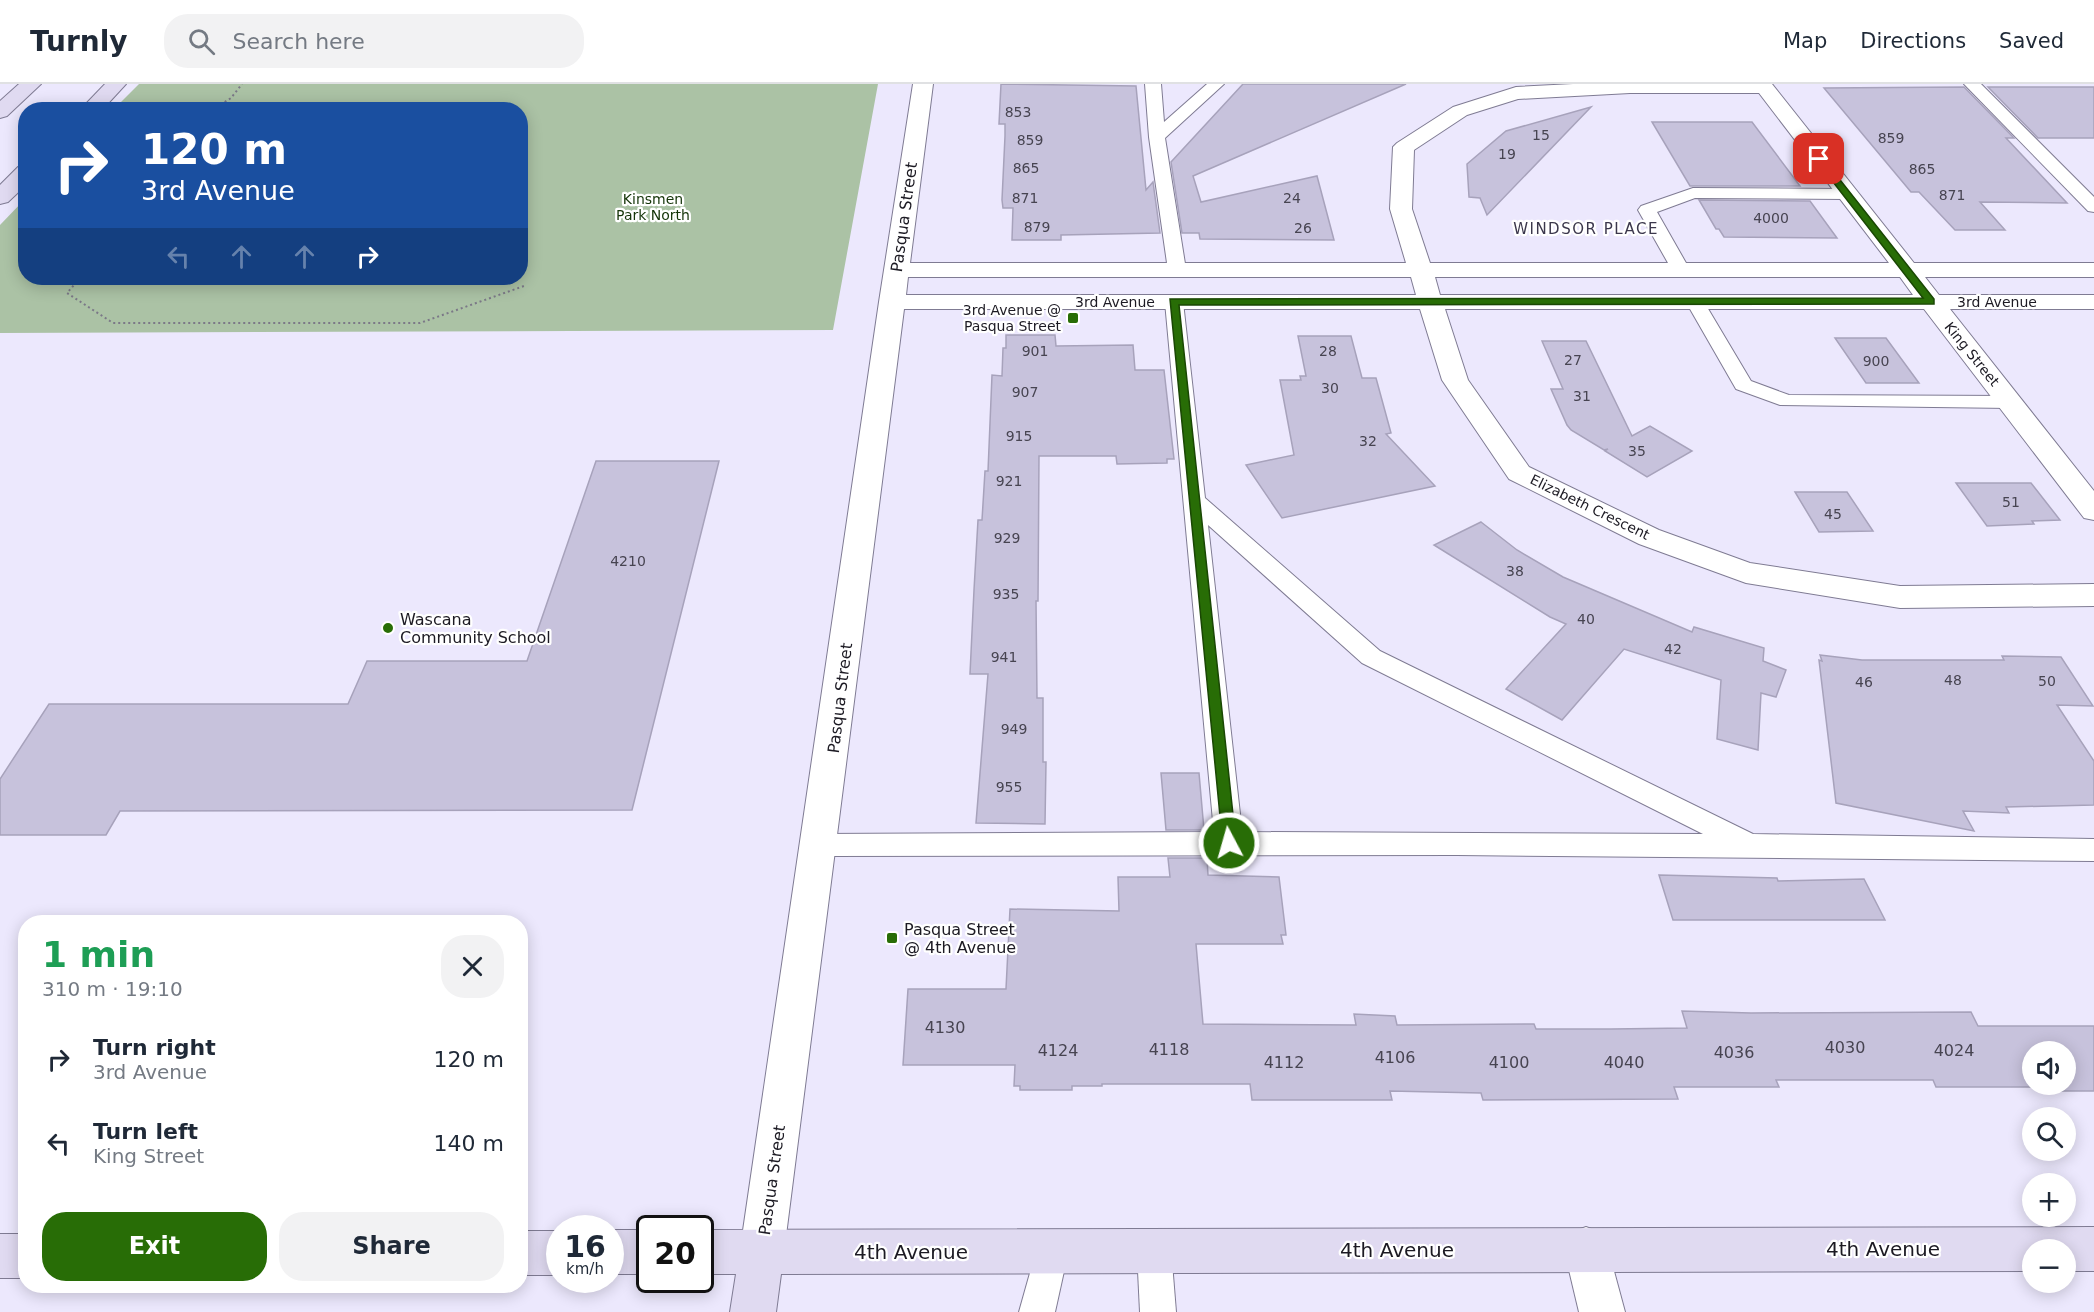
<!DOCTYPE html>
<meta charset="utf-8">
<style>
body{margin:0;font-family:"DejaVu Sans",sans-serif;background:#f2f2f3;color:#1f2937;height:100vh;display:flex;flex-direction:column;font-size:22px;white-space:nowrap}
*{box-sizing:border-box;margin:0}
p{font-size:20px;color:#747a83}
.icon{flex:none;width:33px;height:33px;fill:none;stroke:currentColor;stroke-width:2;stroke-linecap:round;stroke-linejoin:round}
.map{position:relative;flex:1;overflow:hidden}
.side{position:absolute;left:18px;top:831px;width:510px;height:378px;display:flex;flex-direction:column;background:#fff;border-radius:24px;box-shadow:0 3px 15px #0003}
.side>*{flex:none}
.banner{position:absolute;left:18px;top:18px;width:510px;height:183px;border-radius:24px;box-shadow:0 3px 15px #0003;background:#1a4fa0;color:#fff;overflow:hidden}
.tools{position:absolute;left:2022px;top:957px;display:grid;gap:12px}
.tools a{display:grid;place-items:center;width:54px;height:54px;border-radius:50%;background:#fff;box-shadow:0 3px 15px #0003;font-size:30px}
.speed{position:absolute;left:546px;top:1131px;display:flex;gap:12px;font-size:30px;font-weight:700;text-align:center}
.speed>*{display:grid;place-content:center;width:78px;height:78px;border-radius:50%;background:#fff;box-shadow:0 3px 15px #0003;line-height:1}
.speed small{font-size:15px;font-weight:400}
.speed .limit{border:3px solid #111;border-radius:9px;background:#fff;color:#111}
.pin{position:absolute;display:grid;place-items:center;width:51px;height:51px;color:#fff;margin:-26px;border-radius:12px;box-shadow:0 3px 9px #0006}
.me{position:absolute;width:66px;margin:-33px;rotate:354deg;stroke-linejoin:round;filter:drop-shadow(0 0 4px #0008)}
.turn{display:flex;align-items:center;gap:21px;height:126px;padding:0 24px;font-size:27px}
.turn .icon{width:78px;height:78px;stroke-width:2.5}
.turn b{display:block;font-size:42px;line-height:51px}
.lanes{display:flex;align-items:center;height:57px;padding:0 24px;background:#0003;justify-content:center;gap:30px;direction:ltr}
.lanes .off{opacity:.35}
.round{display:grid;place-items:center;flex:none;width:63px;height:63px;border-radius:24px;background:#f2f2f3}
.head{display:flex;align-items:center;justify-content:space-between;height:102px;padding:0 24px}
h1{font-size:36px;font-weight:600;line-height:45px;color:#1e9e55}
.button{display:flex;gap:12px;margin-top:auto;padding:12px 24px}
.button a{flex:1;height:69px;border-radius:24px;background:#286d06;color:#fff;font-size:24px;font-weight:600;line-height:69px;text-align:center}
.button a+a{background:#f2f2f3;color:#1f2937}
ul{padding:0;list-style:none}
li{display:flex;align-items:center;gap:18px;height:84px;padding:0 24px}
li div{flex:1}
li b{display:block;font-size:22px}
li em{font-style:normal}
header{display:flex;align-items:center;gap:36px;box-sizing:border-box;height:84px;padding:0 30px;background:#fff;border-bottom:2px solid #e0e1e3}
header strong{font-size:28px}
nav{display:flex;gap:33px;margin-inline-start:auto;font-size:21px}
.search{width:420px;height:54px;background:#f2f2f3;display:flex;align-items:center;gap:15px;box-sizing:border-box;padding:0 21px;border-radius:24px;color:#747a83;font-size:22px}
.map>svg:first-child{display:block}
.green{fill:#abc2a5}
.building{fill:#c7c2dc;stroke:#a7a2bb;stroke-width:1.5;fill-rule:evenodd}
.lines{fill:none;stroke-linecap:round;stroke-linejoin:round}
.lane-casing{stroke:#7f7b93;stroke-width:2}
.street-casing{stroke:#7f7b93;stroke-width:2}
.secondary-casing{stroke:#7f7b93;stroke-width:2}
.path{stroke:#7b7887;stroke-width:2;stroke-dasharray:2 3;stroke-linecap:butt}
.lane{fill:#fff;fill-rule:evenodd}
.street{fill:#fff;fill-rule:evenodd}
.secondary{fill:#e0daf1;fill-rule:evenodd}
.route{fill:#286d06;stroke:#1a4704;stroke-width:1.5}
.poi-dot{fill:#286d06;stroke:#fff;stroke-width:2}
.labels{text-anchor:middle;dominant-baseline:central;stroke-width:4.5;stroke-linejoin:round;paint-order:stroke}
.number-label{font-size:14px;fill:#474451}
.far-park-label{font-size:14px;fill:#143408;stroke:#fff}
.far-street-label{font-size:14px;fill:#1c1a23;stroke:#fff}
.far-poi-label{font-size:14px;fill:#1c1a23;stroke:#fff;text-anchor:end}
.far-neighbourhood-label{font-size:15px;letter-spacing:1.5px;fill:#3b374c;stroke:#fff}
.street-label{font-size:16px;fill:#1c1a23;stroke:#fff}
.poi-label{font-size:16px;fill:#1c1a23;stroke:#fff;text-anchor:start}
.near-number-label{font-size:16px;fill:#474451}
.near-street-label{font-size:20px;fill:#1c1a23;stroke:#fff}
</style>
<header>
<strong>Turnly</strong>
<div class="search"><svg class="icon" aria-label="search" viewBox="0 0 24 24"><circle cx="10" cy="10" r="6"/><path d="M15 15l6 6"/></svg>Search here</div>
<nav><a>Map</a><a>Directions</a><a>Saved</a></nav>
</header>
<div class="map">
<svg width="2094" height="1228" viewBox="0 0 2094 1228">
<rect width="100%" height="100%" fill="#ece8fd"/>
<polygon class="green" points="139,0 878,0 833,246 0,249 0,141 25,115 26,194 520,194 520,26 114,25"/>
<g class="building">
<polygon points="1001,0 1136,2 1146,106 1153,98 1160,149 1061,151 1061,156 1012,156 1013,124 1003,124 1002,116 1005,52 1005,40 999,40"/>
<polygon points="1243,0 1406,0 1193,92 1201,118 1317,92 1334,156 1200,155 1199,149 1182,149 1171,78"/>
<polygon points="1964,3 2014,54 2006,54 2067,119 1980,118 2005,146 1955,146 1919,108 1911,108 1824,4"/>
<polygon points="1988,3 2094,3 2094,54 2038,54"/>
<polygon points="1591,23 1487,131 1480,114 1469,113 1467,80 1506,47"/>
<polygon points="1652,38 1752,38 1800,102 1690,102"/>
<polygon points="1699,116 1810,117 1837,154 1724,153 1719,145 1716,145"/>
<polygon points="1006,251 1055,251 1056,262 1133,261 1135,286 1164,286 1174,375 1167,375 1167,379 1117,380 1116,372 1039,372 1038,517 1036,517 1037,614 1043,614 1043,678 1046,678 1045,740 976,739 988,590 970,590 974,506 978,436 982,436 985,387 988,387 992,291 1002,292 1003,264 1006,264"/>
<polygon points="1298,252 1351,252 1362,294 1376,294 1391,349 1386,350 1435,402 1282,434 1246,381 1294,371 1280,296 1301,296 1300,292 1306,292"/>
<polygon points="1835,254 1886,254 1919,299 1866,299"/>
<polygon points="1542,257 1586,257 1632,352 1650,342 1692,367 1647,393 1605,367 1608,365 1604,366 1571,346 1567,341 1551,305 1563,305"/>
<polygon points="596,377 719,377 632,726 120,727 106,751 0,751 0,695 49,620 348,620 367,577 527,577"/>
<polygon points="1956,399 2031,399 2060,436 2032,437 2034,440 1987,442"/>
<polygon points="1795,408 1847,408 1873,447 1819,448"/>
<polygon points="1481,438 1517,466 1563,493 1692,548 1694,543 1764,564 1763,577 1786,586 1776,613 1761,609 1758,666 1717,655 1721,596 1624,565 1562,636 1506,605 1566,540 1550,533 1434,461"/>
<polygon points="1820,571 1862,576 2004,576 2002,572 2061,573 2093,622 2057,621 2094,677 2094,721 2006,723 2009,729 1963,727 1974,747 1836,719 1819,576 1822,577"/>
<polygon points="1161,689 1199,689 1204,746 1166,746"/>
<path d="M1168,774H1207L1208,791L1279,793L1286,851H1281L1283,860H1196L1203,940L1356,941L1354,930L1395,932L1397,941L1534,940L1536,945H1611L1687,944L1682,927L1751,929L1971,928L1978,942H2094V1007H2053L2051,1003H1936L1933,996H1776L1779,1003H1674L1678,1015L1483,1016L1481,1009L1390,1007L1392,1016H1252L1250,1000H1102V1002H1072V1006H1020V1002H1014L1015,981H903L908,905H1006L1010,825L1119,827L1118,793H1170ZM2032,968H2066V1000H2032Z"/>
<polygon points="1659,791 1777,794 1778,797 1864,795 1885,836 1673,836"/>
</g>
<g class="lines">
<defs>
<g id="lane">
<polygon points="1145,0 1161,0 1164,38 1207,0 1224,0 1165,54 1186,186 1184,190 1170,190 1168,186 1149,53"/>
<polygon points="1964,0 1981,0 2094,113 2094,128 2088,127"/>
<polygon points="1693,104 1846,105 1852,106 1855,110 1852,114 1846,115 1695,114 1657,128 1690,186 1688,190 1674,190 1672,186 1638,126 1641,122"/>
<path d="M1174,212L1181,214L1183,218L1205,414L1380,567L1753,750L2094,755V777L1457,771L820,772L810,769L806,761L810,753L820,750L1214,748L1165,218L1167,214ZM1208,441L1362,579L1703,750L1242,748Z"/>
<polygon points="1695,212 1702,214 1704,218 1751,297 1789,311 2010,312 2017,314 2020,318 2017,322 2010,324 1780,321 1736,305 1686,218 1688,214"/>
<polygon points="1154,1149 1166,1154 1171,1166 1176,1228 1140,1228 1137,1166 1142,1154"/>
<polygon points="1051,1152 1063,1157 1068,1169 1055,1228 1019,1228 1039,1157"/>
</g>
<g id="street">
<path d="M913,0H933L910,179H1406L1390,125L1393,63L1397,59L1453,23L1516,3L1573,0H1772L1914,179H2094V193H1925L1939,211H2094V225H1950L2094,407V436L2084,434L1924,225H1445L1468,296L1529,383L1659,446L1750,479L1900,502L2094,500V522L1900,524L1746,499L1639,460L1509,395L1442,296L1420,225H904L784,1167L778,1183L762,1189L746,1183L740,1167L879,218ZM1630,9H1759L1889,179H1430L1412,125L1414,66L1467,31L1518,15ZM908,193H1411L1416,211H906ZM1435,193H1900L1913,211H1440Z"/>
<polygon points="1586,1143 1602,1149 1608,1165 1625,1228 1579,1228 1564,1165 1570,1149"/>
</g>
<g id="secondary">
<polygon points="19,0 41,0 7,32 0,34 0,17"/>
<polygon points="105,0 126,0 102,26 80,26"/>
<polygon points="26,82 26,101 8,118 0,120 0,101 18,83"/>
<polygon points="2094,1143 2094,1187 2066,1187 2066,1166 2032,1166 2032,1187 781,1190 776,1228 730,1228 736,1190 700,1190 700,1146"/>
<rect x="610" y="1146" width="40" height="44"/>
<rect x="520" y="1147" width="40" height="44"/>
<rect x="0" y="1150" width="26" height="44"/>
</g>
</defs>
<use href="#lane" class="lane-casing"/>
<use href="#street" class="street-casing"/>
<use href="#secondary" class="secondary-casing"/>
<g class="path">
<polyline points="212,26 231,14 242,0"/>
<polyline points="80,194 67,209 113,239 420,239 524,202"/>
</g>
<use href="#lane" class="lane"/>
<use href="#street" class="street"/>
<use href="#secondary" class="secondary"/>
</g>
<polygon class="route" points="1816,73 1822,73 1934,215 1934,220 1179,221 1236,759 1234,763 1223,763 1170,215 1923,214 1816,76"/>
<g class="poi-dot">
<rect x="1067" y="228" width="12" height="12" rx="3"/>
<circle cx="388" cy="544" r="6"/>
<rect x="886" y="848" width="12" height="12" rx="3"/>
</g>
<g class="labels">
<g class="number-label">
<text x="1018" y="28">853</text>
<text x="1541" y="51">15</text>
<text x="1891" y="54">859</text>
<text x="1030" y="56">859</text>
<text x="1507" y="70">19</text>
<text x="1026" y="84">865</text>
<text x="1922" y="85">865</text>
<text x="1952" y="111">871</text>
<text x="1025" y="114">871</text>
<text x="1292" y="114">24</text>
<text x="1771" y="134">4000</text>
<text x="1037" y="143">879</text>
<text x="1303" y="144">26</text>
<text x="1035" y="267">901</text>
<text x="1328" y="267">28</text>
<text x="1573" y="276">27</text>
<text x="1876" y="277">900</text>
<text x="1330" y="304">30</text>
<text x="1025" y="308">907</text>
<text x="1582" y="312">31</text>
<text x="1019" y="352">915</text>
<text x="1368" y="357">32</text>
<text x="1637" y="367">35</text>
<text x="1009" y="397">921</text>
<text x="2011" y="418">51</text>
<text x="1833" y="430">45</text>
<text x="1007" y="454">929</text>
<text x="628" y="477">4210</text>
<text x="1515" y="487">38</text>
<text x="1006" y="510">935</text>
<text x="1586" y="535">40</text>
<text x="1673" y="565">42</text>
<text x="1004" y="573">941</text>
<text x="1953" y="596">48</text>
<text x="2047" y="597">50</text>
<text x="1864" y="598">46</text>
<text x="1014" y="645">949</text>
<text x="1009" y="703">955</text>
</g>
<g class="far-park-label">
<text x="653" y="115">Kinsmen<tspan x="653" dy="16">Park North</tspan></text>
</g>
<g class="far-street-label">
<text x="1115" y="218">3rd Avenue</text>
<text x="1997" y="218">3rd Avenue</text>
<text transform="translate(1972 270) rotate(51)">King Street</text>
<text transform="translate(1590 423) rotate(26)">Elizabeth Crescent</text>
</g>
<g class="far-poi-label">
<text x="1061" y="226">3rd Avenue @<tspan x="1061" dy="16">Pasqua Street</tspan></text>
</g>
<g class="far-neighbourhood-label">
<text x="1586" y="145">WINDSOR PLACE</text>
</g>
<g class="street-label">
<text transform="translate(904 133) rotate(-82)">Pasqua Street</text>
<text transform="translate(840 614) rotate(-83)">Pasqua Street</text>
<text transform="translate(772 1096) rotate(-82)">Pasqua Street</text>
</g>
<g class="poi-label">
<text x="400" y="535">Wascana<tspan x="400" dy="18">Community School</tspan></text>
<text x="904" y="845">Pasqua Street<tspan x="904" dy="18">@ 4th Avenue</tspan></text>
</g>
<g class="near-number-label">
<text x="945" y="943">4130</text>
<text x="1845" y="963">4030</text>
<text x="1169" y="965">4118</text>
<text x="1058" y="966">4124</text>
<text x="1954" y="966">4024</text>
<text x="1734" y="968">4036</text>
<text x="1395" y="973">4106</text>
<text x="1284" y="978">4112</text>
<text x="1509" y="978">4100</text>
<text x="1624" y="978">4040</text>
</g>
<g class="near-street-label">
<text x="1883" y="1165">4th Avenue</text>
<text x="1397" y="1166">4th Avenue</text>
<text x="911" y="1168">4th Avenue</text>
</g>
</g>
</svg>
<div class="tools">
<a><svg class="icon" aria-label="sound" viewBox="0 0 24 24"><path d="M4 9h4l5-4v14l-5-4H4zM17 9q2 3 0 6"/></svg></a>
<a><svg class="icon" aria-label="search" viewBox="0 0 24 24"><circle cx="10" cy="10" r="6"/><path d="M15 15l6 6"/></svg></a>
<a>+</a>
<a>−</a>
</div>
<div class="speed"><div>16<small>km/h</small></div><div class="limit">20</div></div>
<div class="pin" style="left:1819px;top:75px;background:#d93025"><svg class="icon" aria-label="arrive" viewBox="0 0 24 24"><path d="M6 21V4h12l-3 4 3 4H6"/></svg></div>
<svg class="me" style="left:1229px;top:759px" viewBox="-20 -20 40 40"><circle r="17" fill="#286d06" stroke="#fff" stroke-width="3"/><path d="M0-11L8 9 0 5-8 9z" fill="#fff"/></svg>
<div class="banner">
<div class="turn"><svg class="icon" aria-label="right" viewBox="0 0 24 24"><path d="M7 20v-9h11M14 6l5 5-5 5"/></svg><div><b>120 m</b>3rd Avenue</div></div>
<div class="lanes"><svg class="icon off" aria-label="left" viewBox="0 0 24 24"><path d="M17 20v-9H6M10 6l-5 5 5 5"/></svg><svg class="icon off" aria-label="ahead" viewBox="0 0 24 24"><path d="M12 20V5M6 11l6-6 6 6"/></svg><svg class="icon off" aria-label="ahead" viewBox="0 0 24 24"><path d="M12 20V5M6 11l6-6 6 6"/></svg><svg class="icon" aria-label="right" viewBox="0 0 24 24"><path d="M7 20v-9h11M14 6l5 5-5 5"/></svg></div>
</div>
<section class="side">
<div class="head"><div><h1>1 min</h1><p>310 m · 19:10</p></div><a class="round"><svg class="icon" aria-label="close" viewBox="0 0 24 24"><path d="M6 6l12 12M18 6L6 18"/></svg></a></div>
<ul>
<li><svg class="icon" aria-label="right" viewBox="0 0 24 24"><path d="M7 20v-9h11M14 6l5 5-5 5"/></svg><div><b>Turn right</b><p>3rd Avenue</p></div><em>120 m</em></li>
<li><svg class="icon" aria-label="left" viewBox="0 0 24 24"><path d="M17 20v-9H6M10 6l-5 5 5 5"/></svg><div><b>Turn left</b><p>King Street</p></div><em>140 m</em></li>
</ul>
<div class="button"><a>Exit</a><a>Share</a></div>
</section>
</div>
